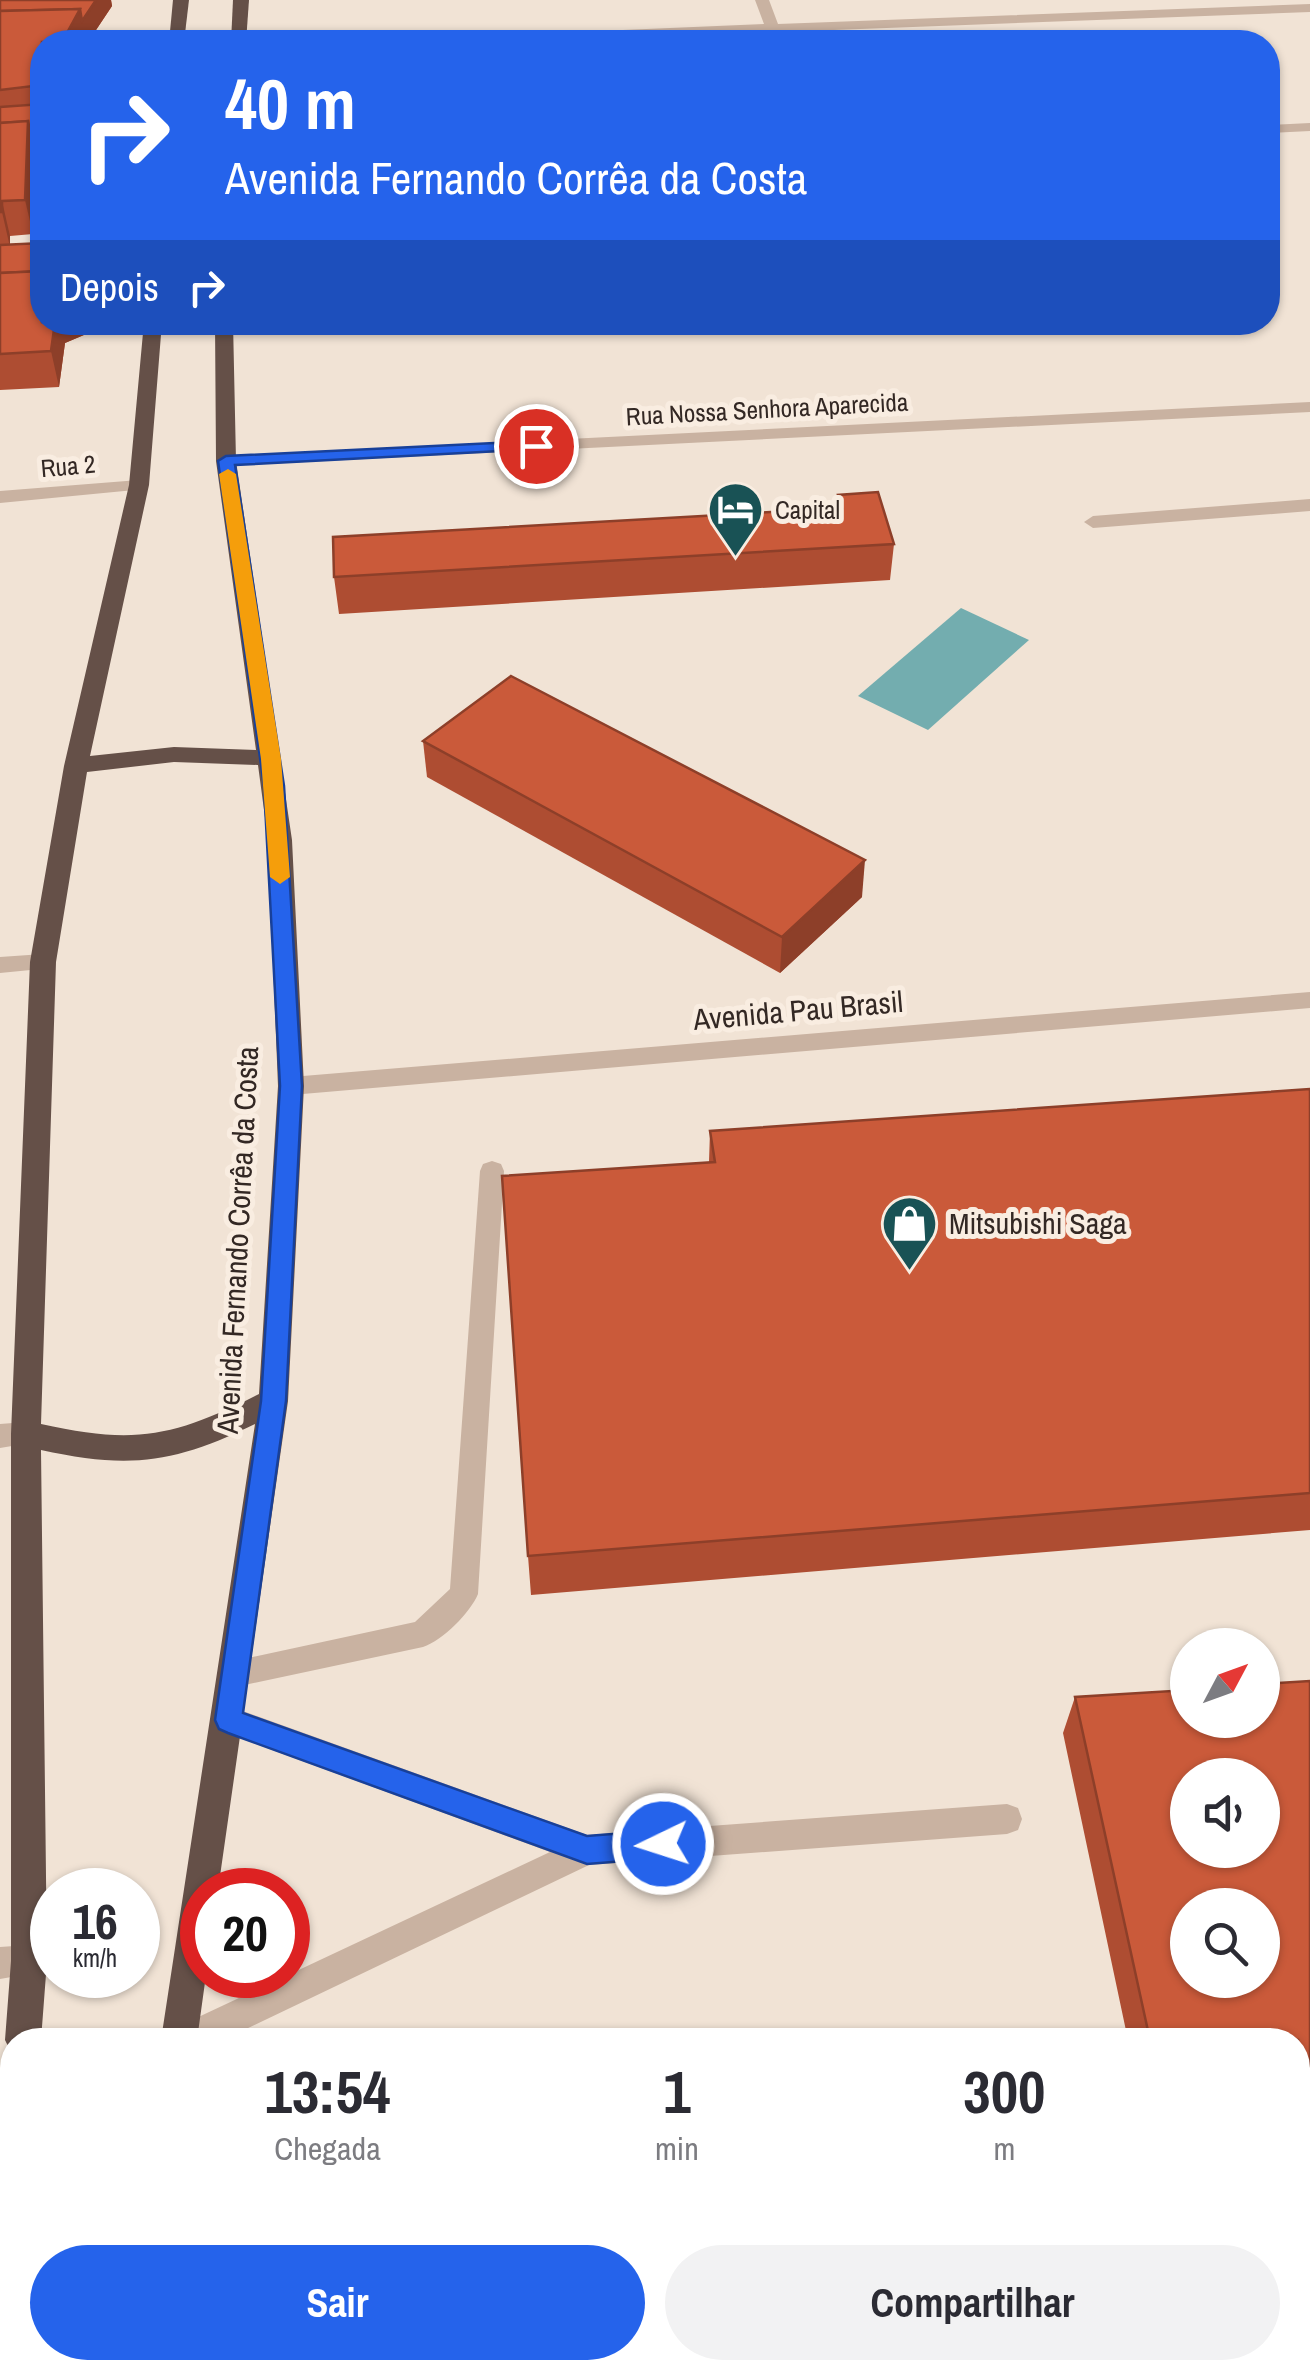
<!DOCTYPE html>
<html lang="pt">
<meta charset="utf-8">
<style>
body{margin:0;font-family:"Archivo Narrow",sans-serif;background:#f2f2f3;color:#2b2b33;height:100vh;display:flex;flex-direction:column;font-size:38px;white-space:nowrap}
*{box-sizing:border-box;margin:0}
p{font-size:32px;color:#7c7c81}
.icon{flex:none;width:55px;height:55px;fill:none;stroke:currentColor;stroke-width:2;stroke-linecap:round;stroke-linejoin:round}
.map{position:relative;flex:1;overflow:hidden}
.details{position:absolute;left:0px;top:2028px;width:1310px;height:352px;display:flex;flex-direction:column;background:#fff;border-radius:40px 40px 0 0;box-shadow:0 2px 8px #0004}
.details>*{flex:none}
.top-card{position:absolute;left:30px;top:30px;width:1250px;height:305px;border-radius:40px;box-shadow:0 2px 8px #0004;background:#2563eb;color:#fff;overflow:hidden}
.needle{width:65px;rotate:49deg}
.tools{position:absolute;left:1170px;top:1628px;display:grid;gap:20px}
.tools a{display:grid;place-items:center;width:110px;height:110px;border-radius:50%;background:#fff;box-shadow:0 2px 8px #0004;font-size:50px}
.speed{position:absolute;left:30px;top:1868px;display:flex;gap:20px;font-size:50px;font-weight:700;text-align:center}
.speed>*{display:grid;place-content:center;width:130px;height:130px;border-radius:50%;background:#fff;box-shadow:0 2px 8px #0004;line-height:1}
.speed small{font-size:25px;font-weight:400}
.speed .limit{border:15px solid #d22;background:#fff;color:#111}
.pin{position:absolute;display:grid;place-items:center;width:85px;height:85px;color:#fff;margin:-42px;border:5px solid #fff;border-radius:50%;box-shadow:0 2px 10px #0007}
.me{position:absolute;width:110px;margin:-55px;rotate:266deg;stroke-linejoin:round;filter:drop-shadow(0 0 8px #0008)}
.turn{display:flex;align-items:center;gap:35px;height:210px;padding:0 30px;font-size:45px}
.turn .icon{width:130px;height:130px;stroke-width:2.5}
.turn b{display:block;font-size:70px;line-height:85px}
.then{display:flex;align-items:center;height:95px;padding:0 30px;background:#0003;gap:20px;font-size:38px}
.eta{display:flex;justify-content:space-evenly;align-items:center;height:170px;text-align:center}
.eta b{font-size:60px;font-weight:800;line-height:70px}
.cta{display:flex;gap:20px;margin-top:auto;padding:20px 30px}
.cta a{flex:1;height:115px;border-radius:60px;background:#2563eb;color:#fff;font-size:40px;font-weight:800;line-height:115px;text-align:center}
.cta a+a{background:#f2f2f3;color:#2b2b33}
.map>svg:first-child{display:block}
.water{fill:#73adaf}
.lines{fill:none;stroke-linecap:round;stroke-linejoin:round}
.service{fill:#c9b2a1;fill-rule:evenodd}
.minor{fill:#c9b2a1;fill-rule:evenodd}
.tertiary{fill:#c9b2a1;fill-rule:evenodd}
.trunk{fill:#655048;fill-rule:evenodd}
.wall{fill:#ae4d32;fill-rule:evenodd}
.shaded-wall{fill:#8d3f29}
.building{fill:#ca5a3a;stroke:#8d3f29;stroke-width:2.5;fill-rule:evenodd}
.route{fill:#2563eb;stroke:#184099;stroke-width:2.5}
.slow{fill:#f59e0b}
.labels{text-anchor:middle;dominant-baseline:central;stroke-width:10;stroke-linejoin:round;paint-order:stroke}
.far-street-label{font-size:25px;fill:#332824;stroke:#f9ede1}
.far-poi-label{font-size:25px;fill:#332824;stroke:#f9ede1;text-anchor:start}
.street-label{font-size:30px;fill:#332824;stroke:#f9ede1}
.poi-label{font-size:30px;fill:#332824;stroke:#f9ede1;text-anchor:start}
</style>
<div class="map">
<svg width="1310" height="2378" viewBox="0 0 1310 2378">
<rect width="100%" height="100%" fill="#f1e3d5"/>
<polygon class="water" points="961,608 1029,640 928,730 858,696"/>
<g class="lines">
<g class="service">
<polygon points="1310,499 1310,511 1093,528 1084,522 1093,516"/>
<path d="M492,1161L501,1164L504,1171L478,1594C470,1613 443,1640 423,1647L235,1687L225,1683L220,1673L225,1663L415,1622L450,1589L480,1171L483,1164Z"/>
<polygon points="229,1706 587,1835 1007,1804 1018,1808 1022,1819 1018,1830 1007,1834 589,1865 223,2040 170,2040 175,2028 550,1852 218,1730 214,1720 218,1710"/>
<polygon points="1042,2368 1078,2368 1080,2378 1044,2378"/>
</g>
<g class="minor">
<polygon points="755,0 769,0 778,24 1310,4 1310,12 781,32 785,42 771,42 767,33 623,38 616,34 623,30 764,24"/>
<polygon points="1310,123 1310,131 1268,133 1268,125"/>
<polygon points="1310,402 1310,412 226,466 217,461 226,456"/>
<polygon points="139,480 148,485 145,489 0,503 0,491"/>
<polygon points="43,954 51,956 54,962 51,968 0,973 0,957"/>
<polygon points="26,1422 36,1426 40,1434 36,1442 0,1448 0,1424"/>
<polygon points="29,1945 40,1950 45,1961 40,1972 0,1979 0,1947"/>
</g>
<polygon class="tertiary" points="1310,992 1310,1008 291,1095 279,1086 291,1077"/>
<g class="trunk">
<polygon points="173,0 189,0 184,42 169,42"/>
<polygon points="233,0 249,0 246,42 231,42"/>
<path d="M144,322H162L149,485L90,756L174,747L256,750L216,461L215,322H233L236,461L292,840L304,1086L288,1401L218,1890H202V1975H206L197,2040H161L255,1424C174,1464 128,1469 41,1450L47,1961L41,2040H12V2054L5,2040L11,1961V1434L30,962L64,766L129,485ZM174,762L258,765L268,840L278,1086L259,1394C174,1437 135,1445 41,1424L56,962L87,772Z"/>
<polygon points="12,2150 12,2336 0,2342 0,2155"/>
<polygon points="134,2368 174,2368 173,2378 133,2378"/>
</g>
</g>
<g class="wall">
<polygon points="0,0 111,0 112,6 88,42 42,42 42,154 35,154 33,234 10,236 10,245 98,329 65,343 59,387 0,390"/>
<polygon points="838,495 894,544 890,580 339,614 334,577 837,508"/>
<polygon points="423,741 862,897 780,973 427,777"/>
<polygon points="1310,1089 1310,1530 531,1595 528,1556 709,1162 710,1131"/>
<path d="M1310,1681V2378H1104L1102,2368H1298V2040H1128L1063,1733L1075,1697L1188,1690V1720H1262V1684ZM1188,1775H1262V1850H1188ZM1188,1905H1262V1980H1188Z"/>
</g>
<g class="shaded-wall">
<polygon points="96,0 111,0 112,6 88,42 62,42 80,9"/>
<polygon points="42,85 42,122 35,87"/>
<polygon points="28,121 35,155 33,234 25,200"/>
<polygon points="2,201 10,236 10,247 2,212"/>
<polygon points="55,322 98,322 98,329 65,343 59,387 51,351"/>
<polygon points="865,860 862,897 780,973 782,937"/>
</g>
<g class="building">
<polygon points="0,0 96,0 82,21 80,9 0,11"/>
<polygon points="80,9 62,42 42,42 42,85 0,90 0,11"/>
<polygon points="42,104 42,129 30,130 28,121 0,123 0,107"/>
<polygon points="28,121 25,200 2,201 2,212 0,212 0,123"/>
<polygon points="42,243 42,271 0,273 0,245"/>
<polygon points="42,271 42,322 55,322 51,351 0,354 0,273"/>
<polygon points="878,492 894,544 334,577 333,537 842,508 838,495"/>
<polygon points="511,676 865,860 782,937 423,741"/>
<polygon points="1310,1089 1310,1493 528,1556 502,1176 715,1162 710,1131"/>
<path d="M1310,1681V2378H1124L1122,2368H1298V2040H1150L1075,1697L1188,1690V1720H1262V1684ZM1188,1775H1262V1850H1188ZM1188,1905H1262V1980H1188Z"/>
</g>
<polygon class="route" points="536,441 544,446 541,449 235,465 284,786 302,1086 286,1401 243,1713 587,1836 663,1830 673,1834 677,1844 673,1854 663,1858 587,1864 228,1733 219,1729 215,1720 261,1401 280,1086 264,786 218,461 226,456"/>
<polygon class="slow" points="228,469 236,474 281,759 290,877 280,884 270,877 261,759 219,474"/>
<defs>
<symbol id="hotel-pin" viewBox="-11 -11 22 30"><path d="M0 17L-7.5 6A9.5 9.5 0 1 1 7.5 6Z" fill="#195255" stroke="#f9ede1"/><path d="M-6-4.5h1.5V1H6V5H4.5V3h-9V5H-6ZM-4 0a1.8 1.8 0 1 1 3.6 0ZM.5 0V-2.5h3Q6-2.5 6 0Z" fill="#fff"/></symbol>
<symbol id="shop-pin" viewBox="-11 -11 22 30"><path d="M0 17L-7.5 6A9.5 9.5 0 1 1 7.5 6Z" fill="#195255" stroke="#f9ede1"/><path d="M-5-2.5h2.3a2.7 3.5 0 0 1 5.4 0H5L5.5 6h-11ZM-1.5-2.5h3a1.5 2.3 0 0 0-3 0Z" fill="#fff"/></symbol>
</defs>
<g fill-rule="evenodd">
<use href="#hotel-pin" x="704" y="478" width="63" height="86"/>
<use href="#shop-pin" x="878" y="1192" width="63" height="86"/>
</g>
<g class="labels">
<g class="far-street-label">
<text transform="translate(767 409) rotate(-3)">Rua Nossa Senhora Aparecida</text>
<text transform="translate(68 466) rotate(-5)">Rua 2</text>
</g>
<g class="far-poi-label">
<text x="775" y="510">Capital</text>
</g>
<g class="street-label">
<text transform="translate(798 1010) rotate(-5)">Avenida Pau Brasil</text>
<text transform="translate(237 1240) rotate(-87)">Avenida Fernando Corrêa da Costa</text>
</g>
<g class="poi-label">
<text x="949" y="1223">Mitsubishi Saga</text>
</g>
</g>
</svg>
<div class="tools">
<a><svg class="needle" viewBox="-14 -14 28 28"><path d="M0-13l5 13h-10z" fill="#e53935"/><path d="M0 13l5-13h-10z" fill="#7c7c81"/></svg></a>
<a><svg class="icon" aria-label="sound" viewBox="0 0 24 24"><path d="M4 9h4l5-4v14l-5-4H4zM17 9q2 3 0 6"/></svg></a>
<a><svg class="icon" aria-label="search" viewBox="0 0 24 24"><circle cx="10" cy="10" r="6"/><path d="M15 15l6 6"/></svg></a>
</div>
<div class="speed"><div>16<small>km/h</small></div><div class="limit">20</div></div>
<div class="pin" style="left:536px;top:446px;background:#d93025"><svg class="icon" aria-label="arrive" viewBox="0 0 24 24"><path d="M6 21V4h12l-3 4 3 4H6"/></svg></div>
<svg class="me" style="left:663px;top:1844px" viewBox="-20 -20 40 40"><circle r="17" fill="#2563eb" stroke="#fff" stroke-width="3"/><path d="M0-11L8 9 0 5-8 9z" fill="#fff"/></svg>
<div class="top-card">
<div class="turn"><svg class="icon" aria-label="right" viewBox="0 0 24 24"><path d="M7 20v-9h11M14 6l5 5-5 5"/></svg><div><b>40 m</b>Avenida Fernando Corrêa da Costa</div></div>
<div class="then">Depois<svg class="icon" aria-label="right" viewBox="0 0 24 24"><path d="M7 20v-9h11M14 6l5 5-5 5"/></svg></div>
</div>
<section class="details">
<div class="eta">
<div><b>13:54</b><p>Chegada</p></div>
<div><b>1</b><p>min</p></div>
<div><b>300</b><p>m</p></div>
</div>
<div class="cta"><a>Sair</a><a>Compartilhar</a></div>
</section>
</div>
